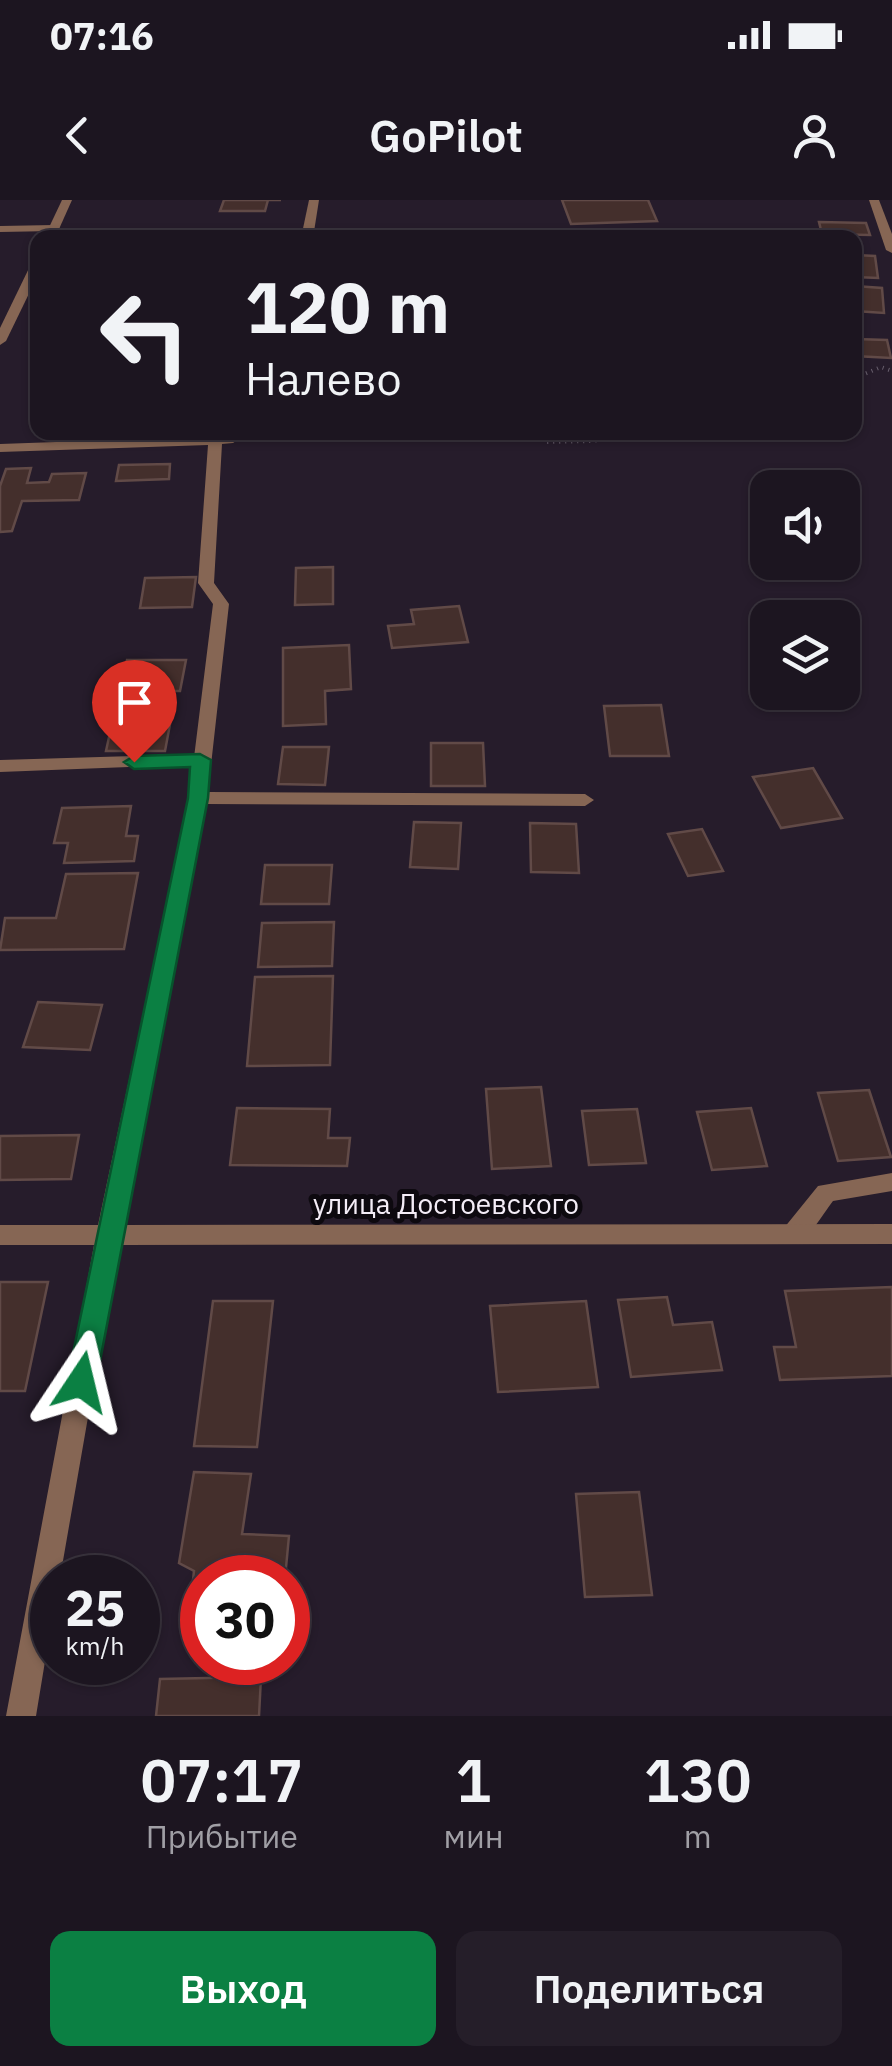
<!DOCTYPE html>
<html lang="ru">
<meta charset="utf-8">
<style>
body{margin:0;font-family:"IBM Plex Sans",sans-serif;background:#251e29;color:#f1f3f6;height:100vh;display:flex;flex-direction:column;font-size:38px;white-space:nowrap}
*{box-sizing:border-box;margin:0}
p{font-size:32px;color:#a09fa5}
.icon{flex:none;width:55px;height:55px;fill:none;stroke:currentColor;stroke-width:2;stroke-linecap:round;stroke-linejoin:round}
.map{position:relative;height:1516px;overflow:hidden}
.drawer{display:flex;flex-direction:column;background:#1c1520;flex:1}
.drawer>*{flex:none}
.guide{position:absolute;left:30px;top:30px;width:832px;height:210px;border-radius:20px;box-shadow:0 2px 8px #0004,0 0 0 2px #3a343e;background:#1c1520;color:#f1f3f6;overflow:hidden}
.fabs{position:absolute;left:750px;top:270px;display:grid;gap:20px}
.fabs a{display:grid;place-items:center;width:110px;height:110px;border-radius:20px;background:#1c1520;box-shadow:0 2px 8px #0004,0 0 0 2px #3a343e;font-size:50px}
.speed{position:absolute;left:30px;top:1355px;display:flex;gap:20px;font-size:50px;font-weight:700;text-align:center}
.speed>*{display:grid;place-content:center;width:130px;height:130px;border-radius:50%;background:#1c1520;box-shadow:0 2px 8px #0004,0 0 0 2px #3a343e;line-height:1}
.speed small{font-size:25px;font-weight:400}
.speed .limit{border:15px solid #d22;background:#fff;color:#111}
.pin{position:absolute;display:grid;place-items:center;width:85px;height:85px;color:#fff;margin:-102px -42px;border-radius:50% 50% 50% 0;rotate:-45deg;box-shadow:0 0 10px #0007}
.pin .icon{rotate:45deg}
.me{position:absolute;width:110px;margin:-55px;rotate:10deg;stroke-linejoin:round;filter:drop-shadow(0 0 8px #0008)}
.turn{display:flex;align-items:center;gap:35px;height:210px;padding:0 50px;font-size:45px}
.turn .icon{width:130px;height:130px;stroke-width:2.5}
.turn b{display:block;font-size:70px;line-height:85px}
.eta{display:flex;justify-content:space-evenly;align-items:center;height:170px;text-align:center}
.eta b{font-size:60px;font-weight:600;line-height:70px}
.cta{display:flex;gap:20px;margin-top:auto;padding:20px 50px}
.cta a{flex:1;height:115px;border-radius:20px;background:#0b8043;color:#fff;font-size:40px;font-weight:600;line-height:115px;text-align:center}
.cta a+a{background:#251e29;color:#f1f3f6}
.status{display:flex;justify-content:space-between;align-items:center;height:70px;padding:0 50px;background:#1c1520;direction:ltr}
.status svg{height:28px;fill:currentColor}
header{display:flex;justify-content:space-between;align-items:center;height:130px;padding:0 50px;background:#1c1520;font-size:45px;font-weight:600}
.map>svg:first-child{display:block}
.building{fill:#442f2c;stroke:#614a47;stroke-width:2.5}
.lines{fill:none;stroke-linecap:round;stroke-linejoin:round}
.path{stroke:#69606e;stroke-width:4;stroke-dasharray:1 5;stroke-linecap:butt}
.lane{fill:#866654;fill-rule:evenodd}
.street{fill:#866654;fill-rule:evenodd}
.route{fill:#0b8043;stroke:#07532c;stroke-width:2.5}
.labels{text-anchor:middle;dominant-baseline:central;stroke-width:10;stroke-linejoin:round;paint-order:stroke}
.street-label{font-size:28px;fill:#f4edf7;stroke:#0d090f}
</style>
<div class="status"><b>07:16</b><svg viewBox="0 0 49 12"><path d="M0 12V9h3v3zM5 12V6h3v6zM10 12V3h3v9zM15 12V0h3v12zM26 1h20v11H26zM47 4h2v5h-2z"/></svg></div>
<header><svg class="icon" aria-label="back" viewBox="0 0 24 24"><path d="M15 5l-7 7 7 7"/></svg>GoPilot<svg class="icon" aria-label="person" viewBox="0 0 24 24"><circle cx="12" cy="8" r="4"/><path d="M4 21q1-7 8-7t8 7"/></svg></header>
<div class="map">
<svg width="892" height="1516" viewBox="0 0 892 1516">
<rect width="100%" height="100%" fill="#261c2b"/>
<g class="building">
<polygon points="224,0 281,0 268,0 265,11 220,11"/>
<polygon points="562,0 648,0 657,21 571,24"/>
<polygon points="819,22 866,23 870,35 822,34"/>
<polygon points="855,55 875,56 878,78 855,77"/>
<polygon points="855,86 882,88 884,113 855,111"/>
<polygon points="855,139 887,140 891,158 855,156"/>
<polygon points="170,264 169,279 116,281 119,265"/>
<polygon points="31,268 27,283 49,282 52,274 86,273 79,300 22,301 12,331 0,332 0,286 6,269"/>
<polygon points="333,367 333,404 295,405 296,368"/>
<polygon points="196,377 192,407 140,408 145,378"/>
<polygon points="459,406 468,442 392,448 388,426 414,424 411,410"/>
<polygon points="349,445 351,489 325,491 326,524 283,526 283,448"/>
<polygon points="127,460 186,460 180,491 119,491"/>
<polygon points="661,505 669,556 610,556 604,506"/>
<polygon points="113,519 171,519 165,551 106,551"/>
<polygon points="431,543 483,543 485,586 431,586"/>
<polygon points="283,547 329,547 325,585 278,584"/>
<polygon points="813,568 842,618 781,628 753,577"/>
<polygon points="131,606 126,636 138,636 134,661 64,663 68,643 54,643 62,608"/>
<polygon points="414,622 461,623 458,669 410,667"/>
<polygon points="530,623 576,624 579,673 531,672"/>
<polygon points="702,629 723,671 688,676 668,634"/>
<polygon points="265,665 332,665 329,704 261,704"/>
<polygon points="138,673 124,749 0,750 5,718 56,718 66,674"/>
<polygon points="334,722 332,766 258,767 262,723"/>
<polygon points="333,776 330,865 247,866 255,777"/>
<polygon points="38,802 102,805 90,850 23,847"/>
<polygon points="541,887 551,966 492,969 486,889"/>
<polygon points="869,890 891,957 838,961 818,893"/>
<polygon points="237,908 330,909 328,938 350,938 347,966 230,965"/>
<polygon points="751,908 767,966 712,970 697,912"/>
<polygon points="637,909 646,963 589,965 582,911"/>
<polygon points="79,935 71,979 0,980 0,936"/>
<polygon points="0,1082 48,1082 25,1191 0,1191"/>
<polygon points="892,1087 892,1176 780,1180 774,1147 796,1147 785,1091"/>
<polygon points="667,1097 673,1125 712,1122 722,1170 631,1177 618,1100"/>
<polygon points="213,1101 273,1101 257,1247 194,1246"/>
<polygon points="586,1101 598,1187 498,1192 490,1106"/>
<polygon points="194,1272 251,1274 242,1334 289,1336 285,1378 202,1378 202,1444 186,1444 194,1371 179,1363"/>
<polygon points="639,1292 652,1395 585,1397 576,1294"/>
<polygon points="261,1477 259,1516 156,1516 160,1479"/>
</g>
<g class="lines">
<g class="path">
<polyline points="855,178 881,167 892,171"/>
<polyline points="542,232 546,242 593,241 645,232"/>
</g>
<g class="lane">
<polygon points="0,26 54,25 60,28 54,31 0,32"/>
<polygon points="200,554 206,556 209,560 206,564 0,572 0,560"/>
<path d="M892,973V991L833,1001C821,1016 805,1049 784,1042L780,1035L784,1028L818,986Z"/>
</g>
<g class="street">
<polygon points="62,0 72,0 55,38 44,38"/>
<polygon points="309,0 319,0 313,38 301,38"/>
<polygon points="869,0 879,0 892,34 892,53 886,50"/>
<polygon points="38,59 38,75 6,141 0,145 0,128 32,62"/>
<polygon points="231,232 249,232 233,243 222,244 214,383 229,404 208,592 585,594 594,600 585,606 206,604 121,1025 892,1024 892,1044 118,1045 60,1378 52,1378 52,1419 36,1516 6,1516 94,1045 0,1045 0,1025 98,1025 189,598 213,404 198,383 208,245 0,252 0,244 225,236"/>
</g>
</g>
<polygon class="route" points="200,554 211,560 208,598 96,1182 91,1191 81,1195 71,1191 67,1182 188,598 190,567 134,569 124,562 134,556"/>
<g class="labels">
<g class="street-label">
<text x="446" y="1003">улица Достоевского</text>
</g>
</g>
</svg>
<div class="fabs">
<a><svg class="icon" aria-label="sound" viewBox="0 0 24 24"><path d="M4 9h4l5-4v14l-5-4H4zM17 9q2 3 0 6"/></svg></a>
<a><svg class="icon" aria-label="layers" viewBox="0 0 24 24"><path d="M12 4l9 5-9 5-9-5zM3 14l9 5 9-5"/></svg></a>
</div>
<div class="speed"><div>25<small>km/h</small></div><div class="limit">30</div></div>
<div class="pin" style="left:134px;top:562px;background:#d93025"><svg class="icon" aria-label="arrive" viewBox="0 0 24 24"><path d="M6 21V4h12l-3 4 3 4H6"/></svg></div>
<svg class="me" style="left:81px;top:1182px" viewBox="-20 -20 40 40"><path d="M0-17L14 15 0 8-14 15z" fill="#0b8043" stroke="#fff" stroke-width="4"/></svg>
<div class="guide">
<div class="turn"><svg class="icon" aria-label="left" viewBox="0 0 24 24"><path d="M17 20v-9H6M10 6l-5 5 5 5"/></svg><div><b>120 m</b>Налево</div></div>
</div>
</div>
<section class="drawer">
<div class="eta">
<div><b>07:17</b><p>Прибытие</p></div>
<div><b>1</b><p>мин</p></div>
<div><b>130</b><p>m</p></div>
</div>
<div class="cta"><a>Выход</a><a>Поделиться</a></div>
</section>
